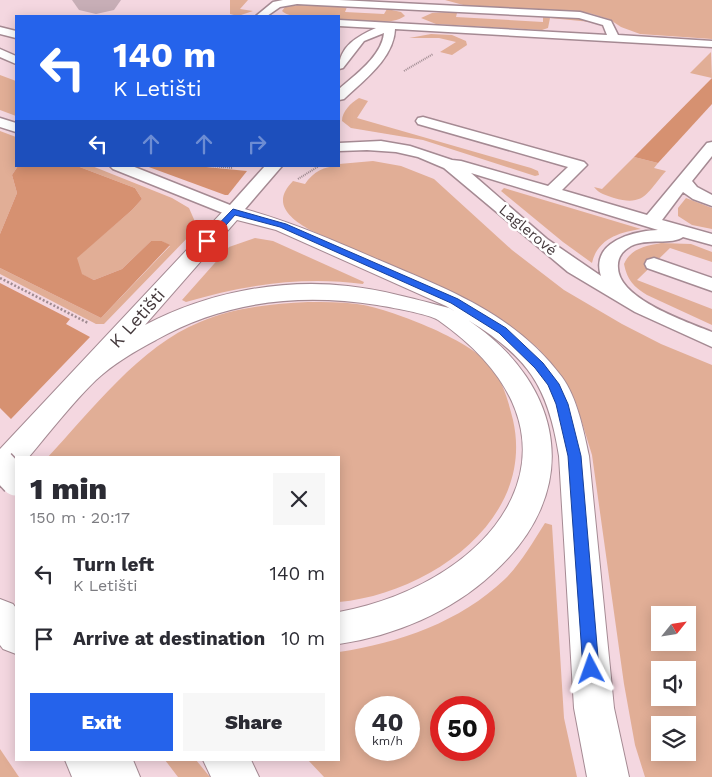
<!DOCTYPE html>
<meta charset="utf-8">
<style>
body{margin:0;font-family:"Work Sans",sans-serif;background:#f7f7f7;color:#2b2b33;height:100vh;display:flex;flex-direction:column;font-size:19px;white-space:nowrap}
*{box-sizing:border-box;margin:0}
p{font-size:16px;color:#7c7c81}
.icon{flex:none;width:28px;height:28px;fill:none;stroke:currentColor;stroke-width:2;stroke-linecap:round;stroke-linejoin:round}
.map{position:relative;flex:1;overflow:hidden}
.details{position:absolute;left:15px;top:456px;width:325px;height:305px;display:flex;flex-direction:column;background:#fff;border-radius:0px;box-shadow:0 2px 12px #0003}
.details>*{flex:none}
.guide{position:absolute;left:15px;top:15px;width:325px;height:152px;border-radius:0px;box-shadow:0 2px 12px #0003;background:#2563eb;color:#fff;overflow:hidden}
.needle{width:32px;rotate:60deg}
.tools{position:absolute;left:651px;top:606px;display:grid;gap:10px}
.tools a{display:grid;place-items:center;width:45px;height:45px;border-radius:0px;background:#fff;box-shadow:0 2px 12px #0003;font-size:25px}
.speed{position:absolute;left:355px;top:696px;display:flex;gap:10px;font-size:25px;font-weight:700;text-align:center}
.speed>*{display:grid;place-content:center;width:65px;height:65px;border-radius:50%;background:#fff;box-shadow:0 2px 12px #0003;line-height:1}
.speed small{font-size:12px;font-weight:400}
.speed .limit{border:8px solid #d22;background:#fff;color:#111}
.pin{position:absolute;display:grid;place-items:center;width:42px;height:42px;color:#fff;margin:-21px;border-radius:10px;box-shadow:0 2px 8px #0006}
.me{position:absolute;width:55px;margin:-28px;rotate:356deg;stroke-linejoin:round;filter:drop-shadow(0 0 4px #0008)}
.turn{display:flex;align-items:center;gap:18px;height:105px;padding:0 15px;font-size:22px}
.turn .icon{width:65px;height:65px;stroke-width:2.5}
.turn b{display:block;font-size:35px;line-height:42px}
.lanes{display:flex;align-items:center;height:48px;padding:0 15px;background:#0003;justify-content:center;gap:25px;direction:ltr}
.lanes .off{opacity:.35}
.round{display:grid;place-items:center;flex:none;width:52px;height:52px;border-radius:0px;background:#f7f7f7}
.summary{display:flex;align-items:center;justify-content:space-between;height:85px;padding:0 15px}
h1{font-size:30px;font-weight:800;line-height:38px}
.cta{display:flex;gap:10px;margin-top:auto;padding:10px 15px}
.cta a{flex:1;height:58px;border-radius:0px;background:#2563eb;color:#fff;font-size:20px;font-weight:800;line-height:58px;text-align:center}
.cta a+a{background:#f7f7f7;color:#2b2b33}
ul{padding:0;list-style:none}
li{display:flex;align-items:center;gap:15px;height:65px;padding:0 15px}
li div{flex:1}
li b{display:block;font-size:19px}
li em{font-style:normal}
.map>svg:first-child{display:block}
.green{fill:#e1ae96;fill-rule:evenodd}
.forest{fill:#d69171}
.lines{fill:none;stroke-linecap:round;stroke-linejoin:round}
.taxiway{fill:#c7aeb6;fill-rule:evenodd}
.lane-casing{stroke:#a58a93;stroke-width:3}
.secondary-casing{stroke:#a58a93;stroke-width:2}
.path-far1{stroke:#9f8b91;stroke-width:2;stroke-dasharray:1 1;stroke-linecap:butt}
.path{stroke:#9f8b91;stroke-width:2.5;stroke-dasharray:2 2;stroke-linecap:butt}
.lane{fill:#fff;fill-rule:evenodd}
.secondary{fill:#fff;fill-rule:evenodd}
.secondary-bridge-casing{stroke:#a58a93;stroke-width:32;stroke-linecap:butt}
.secondary-bridge{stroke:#fff;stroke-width:29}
.route{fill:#2563eb;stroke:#184099}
.labels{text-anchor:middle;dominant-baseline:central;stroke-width:5;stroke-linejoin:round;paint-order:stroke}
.far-street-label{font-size:15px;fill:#44393c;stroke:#fff}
.street-label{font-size:18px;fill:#44393c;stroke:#fff}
</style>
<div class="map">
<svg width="712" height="777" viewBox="0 0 712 777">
<rect width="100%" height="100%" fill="#f4d7e0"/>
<g class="green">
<polygon points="230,0 248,0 240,9 253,11 238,16 230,14"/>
<polygon points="445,0 712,0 712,39 640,34 621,27 609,19 589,13 467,6"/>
<path d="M300,5L347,7L345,12L384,14L387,9L401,12L405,16C389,27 358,20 339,19V16C326,16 290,20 282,11L285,7Z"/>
<polygon points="450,12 457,13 456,17 543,22 543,17 576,18 591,22 550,18 548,28 542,30 436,24 421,18 432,13"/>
<polygon points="431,34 452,35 466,41 467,45 452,55 440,52 456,42 439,38 409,38"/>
<polygon points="711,52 712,78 690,73"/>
<polygon points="0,75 16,81 16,116 0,110"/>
<path d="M359,98L368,101L357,118L531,168L538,171L539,175L535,176L423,140L351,128L342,121C342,111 351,103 359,98Z"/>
<polygon points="0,131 16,137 16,166 18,166 12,175 17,193 0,234"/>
<path d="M634,157L658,163L654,168L666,171C647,192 645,207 614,198C606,195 599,194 594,187L602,189Z"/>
<path d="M373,161L401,166L434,179L512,250L564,290L622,324L661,344L712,365V777H645L635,745L624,684L592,455L576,403L567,384L538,348L496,316L471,301L310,230C289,218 271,203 293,181L305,184C313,172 324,166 339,166V164ZM660,615H688V642H660ZM660,670H688V698H660ZM660,725H688V752H660Z"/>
<polygon points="77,166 92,166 172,198 189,208 196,224 194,231 104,324 96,324 0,274 0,268 101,318 170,246 162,241 151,241 122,269 94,280 81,274 76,258 132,210 142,199 135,188"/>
<path d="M504,188L641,229C620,232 597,239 592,263L563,242L501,191Z"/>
<polygon points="686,198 712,208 712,229 692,225 678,216 678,208"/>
<path d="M255,238L273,241L364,282L363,284C302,276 244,285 186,302L182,300L229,247Z"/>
<path d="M661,243L691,244L712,252V262L670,248L637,280L712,309V325L647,295C634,287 627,280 624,264C631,248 646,246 661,243Z"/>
<path d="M308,302C324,302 341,302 357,304C389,308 470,340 490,365C503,381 508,400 513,420C536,521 427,594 339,602V458H47C91,411 140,346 200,322C234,307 271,304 308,302Z"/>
<path d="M545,523L552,525L564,718L577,777H324L308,760H339V652C399,643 460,622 505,579C521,563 533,542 545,523ZM366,708H409V750H366ZM441,708H484V750H441Z"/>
<polygon points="0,749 19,777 0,777"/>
<polygon points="165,760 196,760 210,777 178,777"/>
</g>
<g class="forest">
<polygon points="712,78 712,104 658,163 634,157"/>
<polygon points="18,166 77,166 135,188 142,199 132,210 77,258 82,274 94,280 122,269 151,241 162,241 170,245 101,318 0,268 0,234 17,193 12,175"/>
<polygon points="146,166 196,166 247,171 228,195 225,195"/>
<polygon points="0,283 70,319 66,324 90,337 11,419 0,408"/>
</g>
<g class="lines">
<polygon class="taxiway" points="72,0 121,0 114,10 96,14 79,10"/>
<defs>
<g id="lane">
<path d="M283,0H339L580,12L611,21L618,35L712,41V47L395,29C394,58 364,80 344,99L339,100V89C355,75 382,56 384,33L364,41L343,68L339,69C339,46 358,36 376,28L339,26V20L607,35L603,25L579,18L297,4L280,7L267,16H256L273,2Z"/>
<polygon points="0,27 16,31 16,38 0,34"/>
<polygon points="0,49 16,56 16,64 0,57"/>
<path d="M423,117L584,162L587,165L562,190L647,215L707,143L712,142V156L692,181L697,187L712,195V206L693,199L683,192L662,220L712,234V245L683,237C673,245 646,238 631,246C622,251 617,258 618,268C619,299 687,322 712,332V347L635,312L568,272L444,168L418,157L396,152L367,150L339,151V143L381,141L410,146L452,160L461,161L548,186L568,167L418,124L416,121L418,118ZM471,173L645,226L658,230C633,231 590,242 601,276L547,239Z"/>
<polygon points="0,118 16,123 16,132 0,127"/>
<polygon points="110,166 132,166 230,205 265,166 282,166 239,216 233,217 113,169"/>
<polygon points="654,258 712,278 712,291 647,268 645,264 647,260"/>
</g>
<g id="secondary">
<path d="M233,206C285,219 330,239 379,260C449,290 515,314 562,377C577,397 584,432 589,456L614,708L629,777H587L574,708L559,456C548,386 528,357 468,320C565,385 584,492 492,574C451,612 394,636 339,644V612C502,581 604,436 438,320C429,314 389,307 377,305C299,293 225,301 156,340C135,351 113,364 96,380C72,403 50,432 28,458H16V471L11,477L0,480V449L226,208ZM237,220L276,230L446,306L456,312L449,308C415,299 383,290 348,286C280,278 206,293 145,325Z"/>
<polygon points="0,599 13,604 16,608 16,654 3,649 0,645"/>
<polygon points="65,760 133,760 140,777 72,777"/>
<polygon points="203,760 251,760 259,777 211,777"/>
</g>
</defs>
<use href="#lane" class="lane-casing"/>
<use href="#secondary" class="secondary-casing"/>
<g class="path-far1">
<polyline points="404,71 433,54"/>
<polyline points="211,166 233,168"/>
<polyline points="298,179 319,166"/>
</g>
<polyline class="path" points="0,278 88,323"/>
<use href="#lane" class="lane"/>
<use href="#secondary" class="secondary"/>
<defs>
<polyline id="secondary-bridge" points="0,464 16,481"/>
</defs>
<use href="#secondary-bridge" class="secondary-bridge-casing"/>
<use href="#secondary-bridge" class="secondary-bridge"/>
</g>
<polygon class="route" points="233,209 286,224 458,299 506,328 543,363 559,384 568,404 581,456 599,669 596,675 591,677 585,675 583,669 568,456 556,404 548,385 535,368 499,333 451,303 280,227 235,215 210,243 204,243 204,239"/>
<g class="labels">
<g class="far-street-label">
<text transform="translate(528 230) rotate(40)">Laglerové</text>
</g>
<g class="street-label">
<text transform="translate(137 318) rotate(-48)">K Letišti</text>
</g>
</g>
</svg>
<div class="tools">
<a><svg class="needle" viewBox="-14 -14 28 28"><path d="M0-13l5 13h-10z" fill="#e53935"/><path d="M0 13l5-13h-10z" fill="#7c7c81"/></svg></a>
<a><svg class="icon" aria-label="sound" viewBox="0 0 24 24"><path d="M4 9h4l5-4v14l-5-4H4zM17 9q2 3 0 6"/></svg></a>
<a><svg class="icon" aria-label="layers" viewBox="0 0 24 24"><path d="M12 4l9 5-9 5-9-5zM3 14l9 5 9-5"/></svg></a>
</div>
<div class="speed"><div>40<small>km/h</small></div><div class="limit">50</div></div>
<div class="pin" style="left:207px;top:241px;background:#d93025"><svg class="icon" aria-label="arrive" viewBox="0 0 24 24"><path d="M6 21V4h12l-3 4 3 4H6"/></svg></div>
<svg class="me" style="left:591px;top:669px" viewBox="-20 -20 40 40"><path d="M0-17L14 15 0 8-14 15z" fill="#2563eb" stroke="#fff" stroke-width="4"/></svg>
<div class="guide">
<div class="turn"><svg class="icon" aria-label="left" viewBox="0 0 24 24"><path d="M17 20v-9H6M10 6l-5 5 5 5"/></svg><div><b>140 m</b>K Letišti</div></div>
<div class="lanes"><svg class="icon" aria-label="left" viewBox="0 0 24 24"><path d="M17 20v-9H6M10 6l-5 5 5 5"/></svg><svg class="icon off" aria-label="ahead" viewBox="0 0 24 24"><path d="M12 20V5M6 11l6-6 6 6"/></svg><svg class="icon off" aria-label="ahead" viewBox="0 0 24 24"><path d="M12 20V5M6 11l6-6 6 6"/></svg><svg class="icon off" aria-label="right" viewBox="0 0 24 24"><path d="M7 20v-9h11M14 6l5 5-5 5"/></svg></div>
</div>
<section class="details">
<div class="summary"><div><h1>1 min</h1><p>150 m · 20:17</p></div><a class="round"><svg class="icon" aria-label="close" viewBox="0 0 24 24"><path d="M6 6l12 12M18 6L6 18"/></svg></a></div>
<ul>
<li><svg class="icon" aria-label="left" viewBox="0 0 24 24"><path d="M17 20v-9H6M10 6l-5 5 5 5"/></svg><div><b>Turn left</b><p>K Letišti</p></div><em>140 m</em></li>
<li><svg class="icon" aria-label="arrive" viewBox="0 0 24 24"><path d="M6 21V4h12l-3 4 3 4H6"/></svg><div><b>Arrive at destination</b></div><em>10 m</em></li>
</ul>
<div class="cta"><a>Exit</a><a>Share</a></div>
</section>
</div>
